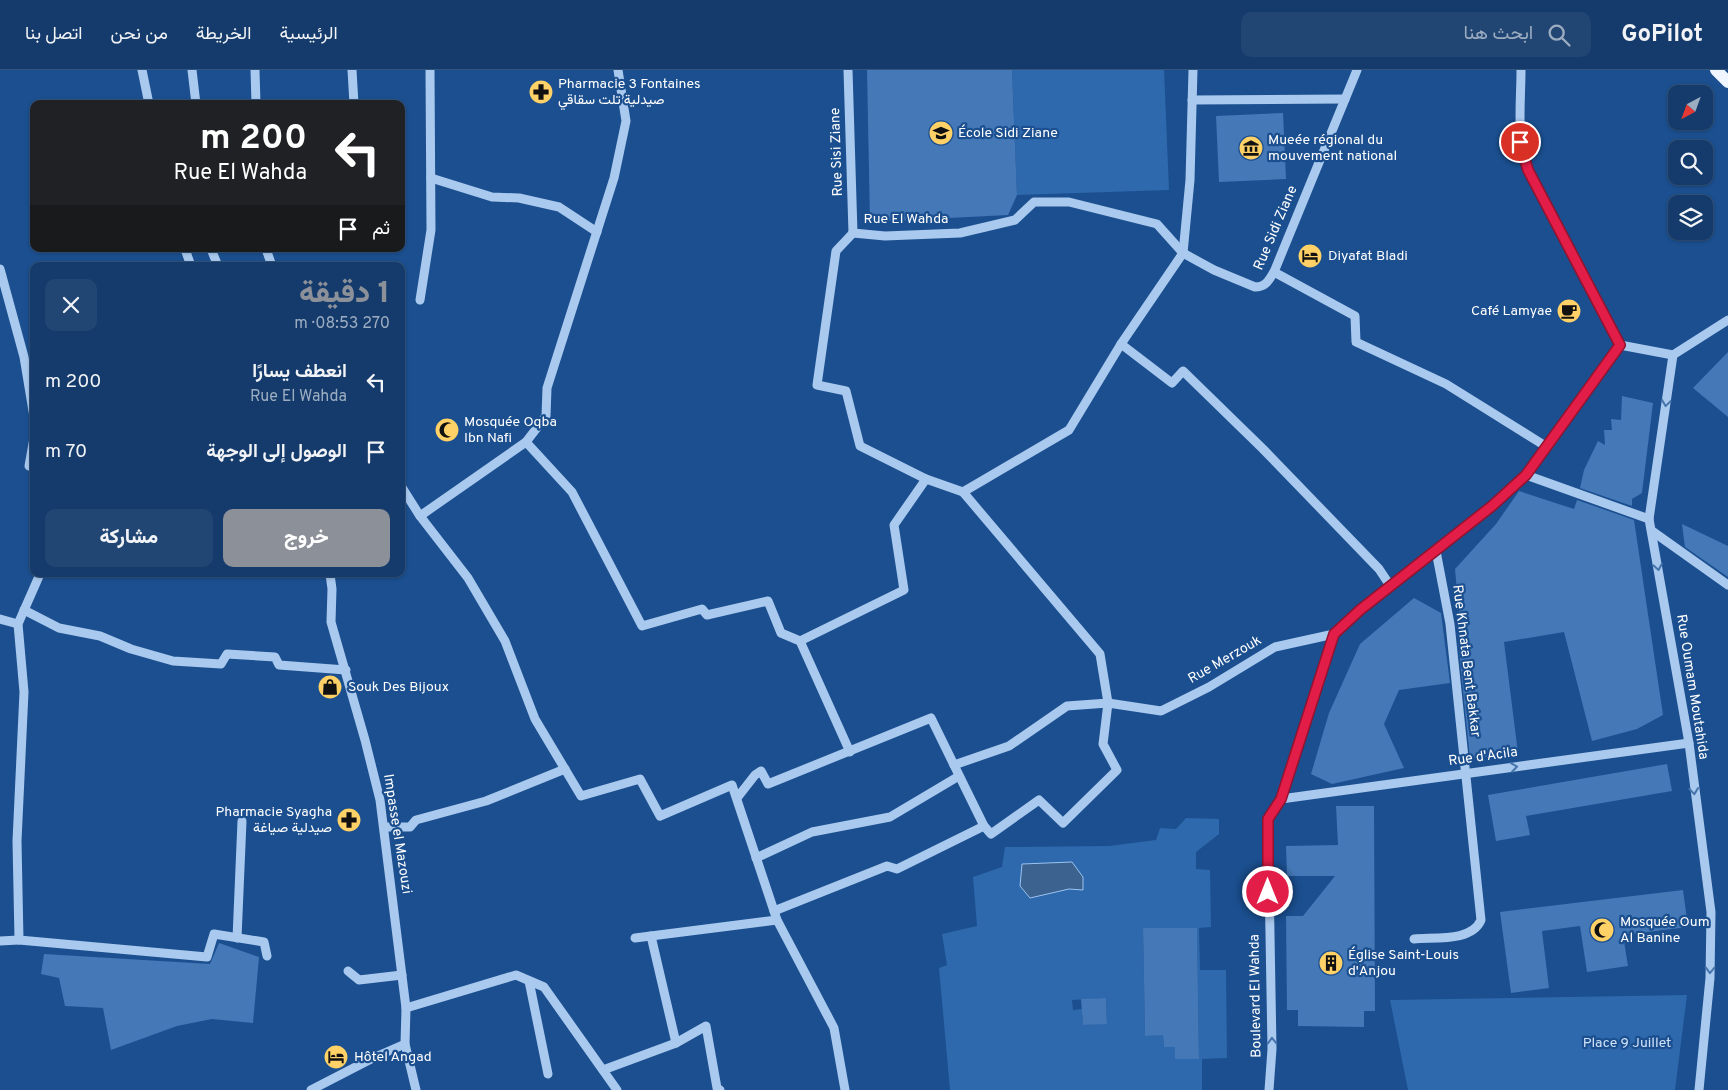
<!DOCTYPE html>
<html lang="ar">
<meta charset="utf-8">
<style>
body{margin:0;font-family:Overpass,Vazirmatn,sans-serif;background:#214673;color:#f1f3f6;direction:rtl;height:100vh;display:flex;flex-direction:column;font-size:19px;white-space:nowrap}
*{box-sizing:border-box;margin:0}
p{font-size:16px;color:#9dadc1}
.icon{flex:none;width:28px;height:28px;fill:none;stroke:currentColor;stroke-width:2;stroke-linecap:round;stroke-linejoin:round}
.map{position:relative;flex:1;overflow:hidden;direction:ltr}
.side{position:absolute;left:30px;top:192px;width:375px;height:315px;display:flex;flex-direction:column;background:#143b6b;border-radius:10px;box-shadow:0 1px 4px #0004,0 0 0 1px #33557e;direction:rtl}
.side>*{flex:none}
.top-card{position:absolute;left:30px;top:30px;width:375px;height:152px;border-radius:10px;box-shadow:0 1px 4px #0004,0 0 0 1px #33557e;direction:rtl;background:#202124;color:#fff;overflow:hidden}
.needle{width:32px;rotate:221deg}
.controls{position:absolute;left:1668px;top:15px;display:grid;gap:10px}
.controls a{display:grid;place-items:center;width:45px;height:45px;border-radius:10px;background:#143b6b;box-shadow:0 1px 4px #0004,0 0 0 1px #33557e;font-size:25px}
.pin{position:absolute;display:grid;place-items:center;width:42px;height:42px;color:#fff;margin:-21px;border:2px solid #fff;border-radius:50%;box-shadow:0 1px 5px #0007}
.me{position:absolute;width:55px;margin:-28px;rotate:0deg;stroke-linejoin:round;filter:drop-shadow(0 0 4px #0008)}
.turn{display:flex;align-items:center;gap:18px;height:105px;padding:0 15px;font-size:22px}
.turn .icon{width:65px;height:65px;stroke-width:2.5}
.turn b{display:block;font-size:35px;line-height:42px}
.then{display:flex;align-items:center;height:48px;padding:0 15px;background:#0003;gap:10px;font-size:19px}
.round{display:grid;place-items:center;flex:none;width:52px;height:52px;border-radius:10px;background:#214673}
.summary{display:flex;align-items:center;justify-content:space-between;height:85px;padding:0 15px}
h1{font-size:30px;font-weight:800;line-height:38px;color:#8c9099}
.action{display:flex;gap:10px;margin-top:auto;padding:10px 15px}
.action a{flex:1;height:58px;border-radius:10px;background:#8c9099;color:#fff;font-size:20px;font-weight:800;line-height:58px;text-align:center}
.action a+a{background:#214673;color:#f1f3f6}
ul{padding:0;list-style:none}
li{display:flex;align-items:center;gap:15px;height:70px;padding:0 15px}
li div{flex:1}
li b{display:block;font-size:19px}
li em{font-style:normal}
header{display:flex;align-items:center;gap:30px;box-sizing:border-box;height:70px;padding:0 25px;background:#143b6b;border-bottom:1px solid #33557e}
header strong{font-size:24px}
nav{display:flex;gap:28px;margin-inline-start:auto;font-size:18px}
.search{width:350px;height:45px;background:#214673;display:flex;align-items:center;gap:12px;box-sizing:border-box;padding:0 18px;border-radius:10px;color:#9dadc1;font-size:19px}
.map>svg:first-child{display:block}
.green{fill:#2e69ad;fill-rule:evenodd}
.water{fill:#3c6290;stroke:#9cc4f0}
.building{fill:#4478b7}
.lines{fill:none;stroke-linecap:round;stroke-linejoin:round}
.minor{stroke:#a9c9ee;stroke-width:9}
.major{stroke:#f0f6ff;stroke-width:12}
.oneway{stroke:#4674ac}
.route-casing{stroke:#92132f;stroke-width:12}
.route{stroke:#e11d48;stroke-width:9}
.labels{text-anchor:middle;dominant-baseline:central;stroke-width:4.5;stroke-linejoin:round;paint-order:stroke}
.poi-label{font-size:14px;fill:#fff;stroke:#1b4f8f;text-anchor:start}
.street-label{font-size:14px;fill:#fff;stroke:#1b4f8f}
.park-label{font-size:14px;fill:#cfe3fa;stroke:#1b4f8f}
</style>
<header>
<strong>GoPilot</strong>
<div class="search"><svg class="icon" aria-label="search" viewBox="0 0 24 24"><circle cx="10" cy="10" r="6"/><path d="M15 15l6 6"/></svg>ابحث هنا</div>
<nav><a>الرئيسية</a><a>الخريطة</a><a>من نحن</a><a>اتصل بنا</a></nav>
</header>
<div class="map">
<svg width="1728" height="1020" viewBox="0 0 1728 1020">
<rect width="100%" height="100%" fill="#1b4f8f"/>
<g class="green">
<polygon points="1012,0 1164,0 1169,120 1017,125"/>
<path d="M1186,748L1219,749V764L1196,782V799L1210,800L1211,857L1199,858L1200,900H1226L1227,988L1202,989V1020H950L939,898L947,895L942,864L977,856L973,807L1002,797L1005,777L1109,776L1156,770L1160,758L1176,759ZM1143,858H1197L1199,988L1175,989V977H1164L1163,965H1145ZM1106,928L1107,953L1083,955L1082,939L1073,940L1072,930Z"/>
<polygon points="1687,925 1675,1020 1408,1020 1390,930"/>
</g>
<polygon class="water" points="1072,792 1083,807 1083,820 1069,819 1030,828 1020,816 1022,794"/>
<g class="building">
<polygon points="867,0 1012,0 1017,125 1008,145 870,152"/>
<polygon points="1283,43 1286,109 1219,112 1216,46"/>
<polygon points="1728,282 1728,347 1693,318"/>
<polygon points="1622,326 1653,333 1642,423 1632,429 1632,436 1580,418 1584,400 1598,371 1605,375 1604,360 1612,360 1611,349 1621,350"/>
<polygon points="1519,421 1574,439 1577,430 1634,450 1663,645 1637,659 1592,671 1564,562 1504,572 1518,683 1470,689 1456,550 1460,553 1455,499 1496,454"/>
<polygon points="1682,454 1728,476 1728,507 1685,477"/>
<polygon points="1414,528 1441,543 1450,613 1399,620 1384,654 1404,698 1332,714 1311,704 1329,643 1360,574"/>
<polygon points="1667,694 1672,721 1526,746 1530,765 1496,771 1488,725"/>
<polygon points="1336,736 1374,736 1375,941 1364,941 1364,957 1298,956 1298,940 1287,940 1286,846 1303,846 1335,806 1287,806 1286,776 1338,775"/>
<polygon points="1683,820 1688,857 1623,865 1628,896 1587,902 1580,856 1542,861 1549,918 1511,923 1500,842"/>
<polygon points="1143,858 1197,858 1199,989 1175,989 1175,977 1164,977 1163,965 1145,966"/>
<polygon points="219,873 259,887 253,953 212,949 177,956 111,980 103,938 65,936 59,908 41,904 44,884 210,894"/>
<polygon points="1106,928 1107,954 1083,955 1081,929"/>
</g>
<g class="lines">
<g class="minor">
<polyline points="142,0 149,34"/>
<polyline points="192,0 196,34"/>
<polyline points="255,0 256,34"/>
<polyline points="352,0 354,34"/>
<polyline points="848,0 853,163"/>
<path d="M1521,0C1521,35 1516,66 1528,99L1620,275L1673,285"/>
<polyline points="1192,30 1345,29"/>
<polyline points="431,108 492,127 519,128 559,137 597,162"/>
<polyline points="853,163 836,181 817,315 846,321 860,376 926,409 963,422 1100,584 1108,633 1103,674 1117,700 1063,753 1039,730 991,764 984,756 954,695 1009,676 1067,636 1108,633 1161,641 1209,617 1275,577 1334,564"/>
<path d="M853,163L885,166L960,163L1015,150L1034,132H1069L1157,154L1183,183L1214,200L1255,217C1266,217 1269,210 1274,202L1357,0"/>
<polyline points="185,179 191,196"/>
<polyline points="211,179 218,196"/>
<polyline points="266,179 272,196"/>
<polyline points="0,199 24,287 34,347"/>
<polyline points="1274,202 1355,246 1356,272 1446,314 1547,377"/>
<polyline points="420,230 431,160 430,0"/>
<polyline points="1121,274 1172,313 1183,301 1263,379 1379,499 1391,517"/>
<polyline points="526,372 546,346 547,318 614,108 626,51 618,0"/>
<polyline points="29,396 34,368"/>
<polyline points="1526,405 1649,449"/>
<polyline points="401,416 420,446 468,508 505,571 535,649 581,726 640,709 660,746 732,715 777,850 834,958 845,1020"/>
<polyline points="963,422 1069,360 1121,274 1183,183 1190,110 1193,0"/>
<polyline points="420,446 526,372 572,422 642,556 702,539 707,545 768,531 781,563 800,571 850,682"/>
<polyline points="1652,461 1728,515"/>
<polyline points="330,504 332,519 331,552 365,670 380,730 406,938 405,974 416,1020"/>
<polyline points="24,540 59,558 100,566 131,579 173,591 221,594 227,584 275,587 279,595 346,600"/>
<polyline points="0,549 18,554"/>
<polyline points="800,571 904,520 894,455 926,409"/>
<polyline points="737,728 755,705 761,701 768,714 931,648 954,695"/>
<polyline points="1281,729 1689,673"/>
<polyline points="384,757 410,757 416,750 486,731 565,699"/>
<polyline points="756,788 812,762 890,747 959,706"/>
<polyline points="774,841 887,796 897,799 984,756"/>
<polyline points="651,866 676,973"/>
<polyline points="237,868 242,751"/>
<polyline points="635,868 777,850"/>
<path d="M1414,869C1434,867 1472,872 1481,850L1450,554L1436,481"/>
<polyline points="19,870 207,887 214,864 264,872 267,886"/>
<polyline points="0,871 19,870 17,771 24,622 18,554 40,504"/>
<polyline points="348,901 359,910 402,905"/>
<polyline points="529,911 548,1004"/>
<polyline points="406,938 516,905 544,917 617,1020"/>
<polyline points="603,1000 676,973 706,956 717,1018 720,1020"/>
<polyline points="311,1020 373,988 405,974"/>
<polyline points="1269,1020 1272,979 1268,749 1281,729 1334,564 1359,540 1492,436 1526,405 1620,275"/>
<polyline points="1699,1020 1710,908 1711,842 1689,673 1649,449 1673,285 1728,250"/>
</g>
<polyline class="major" points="1716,0 1728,12"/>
</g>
<defs><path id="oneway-chevron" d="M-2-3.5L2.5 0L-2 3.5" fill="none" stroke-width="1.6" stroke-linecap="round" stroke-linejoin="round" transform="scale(1.25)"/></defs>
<g class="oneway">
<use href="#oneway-chevron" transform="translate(1666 333) rotate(98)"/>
<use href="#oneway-chevron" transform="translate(1658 497) rotate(80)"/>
<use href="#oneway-chevron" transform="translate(1514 697) rotate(-8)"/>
<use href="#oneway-chevron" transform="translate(1694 721) rotate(84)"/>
<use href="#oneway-chevron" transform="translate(1710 900) rotate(92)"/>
<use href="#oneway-chevron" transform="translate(1272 971) rotate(-91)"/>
</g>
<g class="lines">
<defs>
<polyline id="route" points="1268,822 1268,749 1281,729 1334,564 1360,540 1492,436 1526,405 1620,275 1528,100 1520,72"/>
</defs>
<use href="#route" class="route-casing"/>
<use href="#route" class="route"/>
</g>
<defs>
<symbol id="pharmacy-disc" viewBox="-11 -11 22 22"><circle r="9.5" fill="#ffd166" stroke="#1b4f8f"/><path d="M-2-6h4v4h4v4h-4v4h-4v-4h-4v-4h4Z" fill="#111"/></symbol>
<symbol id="school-disc" viewBox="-11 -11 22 22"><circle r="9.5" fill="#ffd166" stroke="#1b4f8f"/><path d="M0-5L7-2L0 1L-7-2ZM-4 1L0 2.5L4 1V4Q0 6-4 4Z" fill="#111"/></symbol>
<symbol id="museum-disc" viewBox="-11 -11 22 22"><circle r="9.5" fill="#ffd166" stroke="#1b4f8f"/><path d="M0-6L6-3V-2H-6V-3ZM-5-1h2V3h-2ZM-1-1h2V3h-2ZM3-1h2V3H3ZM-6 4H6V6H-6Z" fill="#111"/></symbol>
<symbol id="hotel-disc" viewBox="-11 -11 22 22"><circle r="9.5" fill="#ffd166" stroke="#1b4f8f"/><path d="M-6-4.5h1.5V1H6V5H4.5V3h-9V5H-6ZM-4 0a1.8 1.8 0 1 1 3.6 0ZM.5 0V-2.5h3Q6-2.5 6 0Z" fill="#111"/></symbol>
<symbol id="cafe-disc" viewBox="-11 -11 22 22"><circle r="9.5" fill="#ffd166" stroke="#1b4f8f"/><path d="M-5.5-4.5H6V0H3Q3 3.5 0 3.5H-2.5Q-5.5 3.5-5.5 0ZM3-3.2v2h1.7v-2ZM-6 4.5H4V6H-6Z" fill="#111"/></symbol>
<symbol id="mosque-disc" viewBox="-11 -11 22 22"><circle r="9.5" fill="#ffd166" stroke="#1b4f8f"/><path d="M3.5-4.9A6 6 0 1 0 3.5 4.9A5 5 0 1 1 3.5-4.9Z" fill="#111"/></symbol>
<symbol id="shop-disc" viewBox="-11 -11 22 22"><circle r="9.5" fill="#ffd166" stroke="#1b4f8f"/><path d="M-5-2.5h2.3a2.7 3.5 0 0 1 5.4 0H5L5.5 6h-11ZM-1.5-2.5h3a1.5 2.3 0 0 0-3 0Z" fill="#111"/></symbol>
<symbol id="building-disc" viewBox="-11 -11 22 22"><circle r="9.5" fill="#ffd166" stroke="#1b4f8f"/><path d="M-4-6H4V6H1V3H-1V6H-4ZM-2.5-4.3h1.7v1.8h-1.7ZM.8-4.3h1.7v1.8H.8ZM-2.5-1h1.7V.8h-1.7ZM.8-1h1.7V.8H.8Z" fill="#111"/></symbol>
</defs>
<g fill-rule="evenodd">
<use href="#pharmacy-disc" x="527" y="8" width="28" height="28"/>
<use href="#school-disc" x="927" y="49" width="28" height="28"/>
<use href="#museum-disc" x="1237" y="64" width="28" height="28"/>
<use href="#hotel-disc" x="1296" y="172" width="28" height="28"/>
<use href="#cafe-disc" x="1555" y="227" width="28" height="28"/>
<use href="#mosque-disc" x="433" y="346" width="28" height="28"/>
<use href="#shop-disc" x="316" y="603" width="28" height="28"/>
<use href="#pharmacy-disc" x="335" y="736" width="28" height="28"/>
<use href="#mosque-disc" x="1588" y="846" width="28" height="28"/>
<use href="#building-disc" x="1317" y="879" width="28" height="28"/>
<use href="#hotel-disc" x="322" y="973" width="28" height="28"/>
</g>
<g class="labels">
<g class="poi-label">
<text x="558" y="14">Pharmacie 3 Fontaines<tspan x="558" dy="16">صيدلية تلت سقاقي</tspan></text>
<text x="958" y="63">École Sidi Ziane</text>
<text x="1268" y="70">Mueée régional du<tspan x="1268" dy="16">mouvement national</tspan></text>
<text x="1328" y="186">Diyafat Bladi</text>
<text x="1552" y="241" text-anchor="end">Café Lamyae</text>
<text x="464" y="352">Mosquée Oqba<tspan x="464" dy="16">Ibn Nafi</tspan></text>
<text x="348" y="617">Souk Des Bijoux</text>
<text x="332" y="742" text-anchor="end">Pharmacie Syagha<tspan x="332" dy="16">صيدلية صياغة</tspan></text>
<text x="1620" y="852">Mosquée Oum<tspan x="1620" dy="16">Al Banine</tspan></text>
<text x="1348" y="885">Église Saint-Louis<tspan x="1348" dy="16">d'Anjou</tspan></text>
<text x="354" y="987">Hôtel Angad</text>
</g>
<g class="street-label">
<text transform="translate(837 82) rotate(-92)">Rue Sisi Ziane</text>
<text x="906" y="149">Rue El Wahda</text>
<text transform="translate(1276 158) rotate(-67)">Rue Sidi Ziane</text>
<text transform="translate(1225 590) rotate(-30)">Rue Merzouk</text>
<text transform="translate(1466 591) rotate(83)">Rue Khnata Bent Bakkar</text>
<text transform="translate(1692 617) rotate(81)">Rue Oumam Moutahida</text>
<text transform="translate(1483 687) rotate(-8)">Rue d'Acila</text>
<text transform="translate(397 764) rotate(81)">Impasse el Mazouzi</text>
<text transform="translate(1256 926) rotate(-91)">Boulevard El Wahda</text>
</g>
<g class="park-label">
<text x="1627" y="973">Place 9 Juillet</text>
</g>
</g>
</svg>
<div class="controls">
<a><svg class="needle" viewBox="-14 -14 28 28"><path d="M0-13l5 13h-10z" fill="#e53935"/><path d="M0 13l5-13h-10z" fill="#9dadc1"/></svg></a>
<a><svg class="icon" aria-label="search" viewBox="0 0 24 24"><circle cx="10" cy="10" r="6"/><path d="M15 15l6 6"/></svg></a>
<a><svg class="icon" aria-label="layers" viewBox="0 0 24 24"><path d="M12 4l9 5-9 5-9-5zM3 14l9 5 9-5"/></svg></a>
</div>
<div class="pin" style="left:1520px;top:72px;background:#d93025"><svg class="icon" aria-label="arrive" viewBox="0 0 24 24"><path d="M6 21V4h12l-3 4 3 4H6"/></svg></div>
<svg class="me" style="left:1268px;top:822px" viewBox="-20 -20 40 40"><circle r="17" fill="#e11d48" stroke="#fff" stroke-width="3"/><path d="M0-11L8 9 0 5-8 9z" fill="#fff"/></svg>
<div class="top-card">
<div class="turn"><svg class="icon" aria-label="left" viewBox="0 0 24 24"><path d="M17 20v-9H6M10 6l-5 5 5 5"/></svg><div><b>200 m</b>Rue El Wahda</div></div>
<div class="then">ثم<svg class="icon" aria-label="arrive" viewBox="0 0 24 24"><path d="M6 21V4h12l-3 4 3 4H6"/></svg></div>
</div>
<section class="side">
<div class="summary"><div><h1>1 دقيقة</h1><p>270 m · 08:53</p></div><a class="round"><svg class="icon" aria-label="close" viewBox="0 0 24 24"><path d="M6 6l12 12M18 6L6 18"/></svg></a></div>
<ul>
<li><svg class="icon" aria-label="left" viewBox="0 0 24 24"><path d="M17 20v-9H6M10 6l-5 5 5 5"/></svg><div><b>انعطف يسارًا</b><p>Rue El Wahda</p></div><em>200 m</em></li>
<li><svg class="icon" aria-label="arrive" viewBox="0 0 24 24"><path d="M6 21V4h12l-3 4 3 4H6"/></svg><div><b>الوصول إلى الوجهة</b></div><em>70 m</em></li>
</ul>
<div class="action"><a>خروج</a><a>مشاركة</a></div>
</section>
</div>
